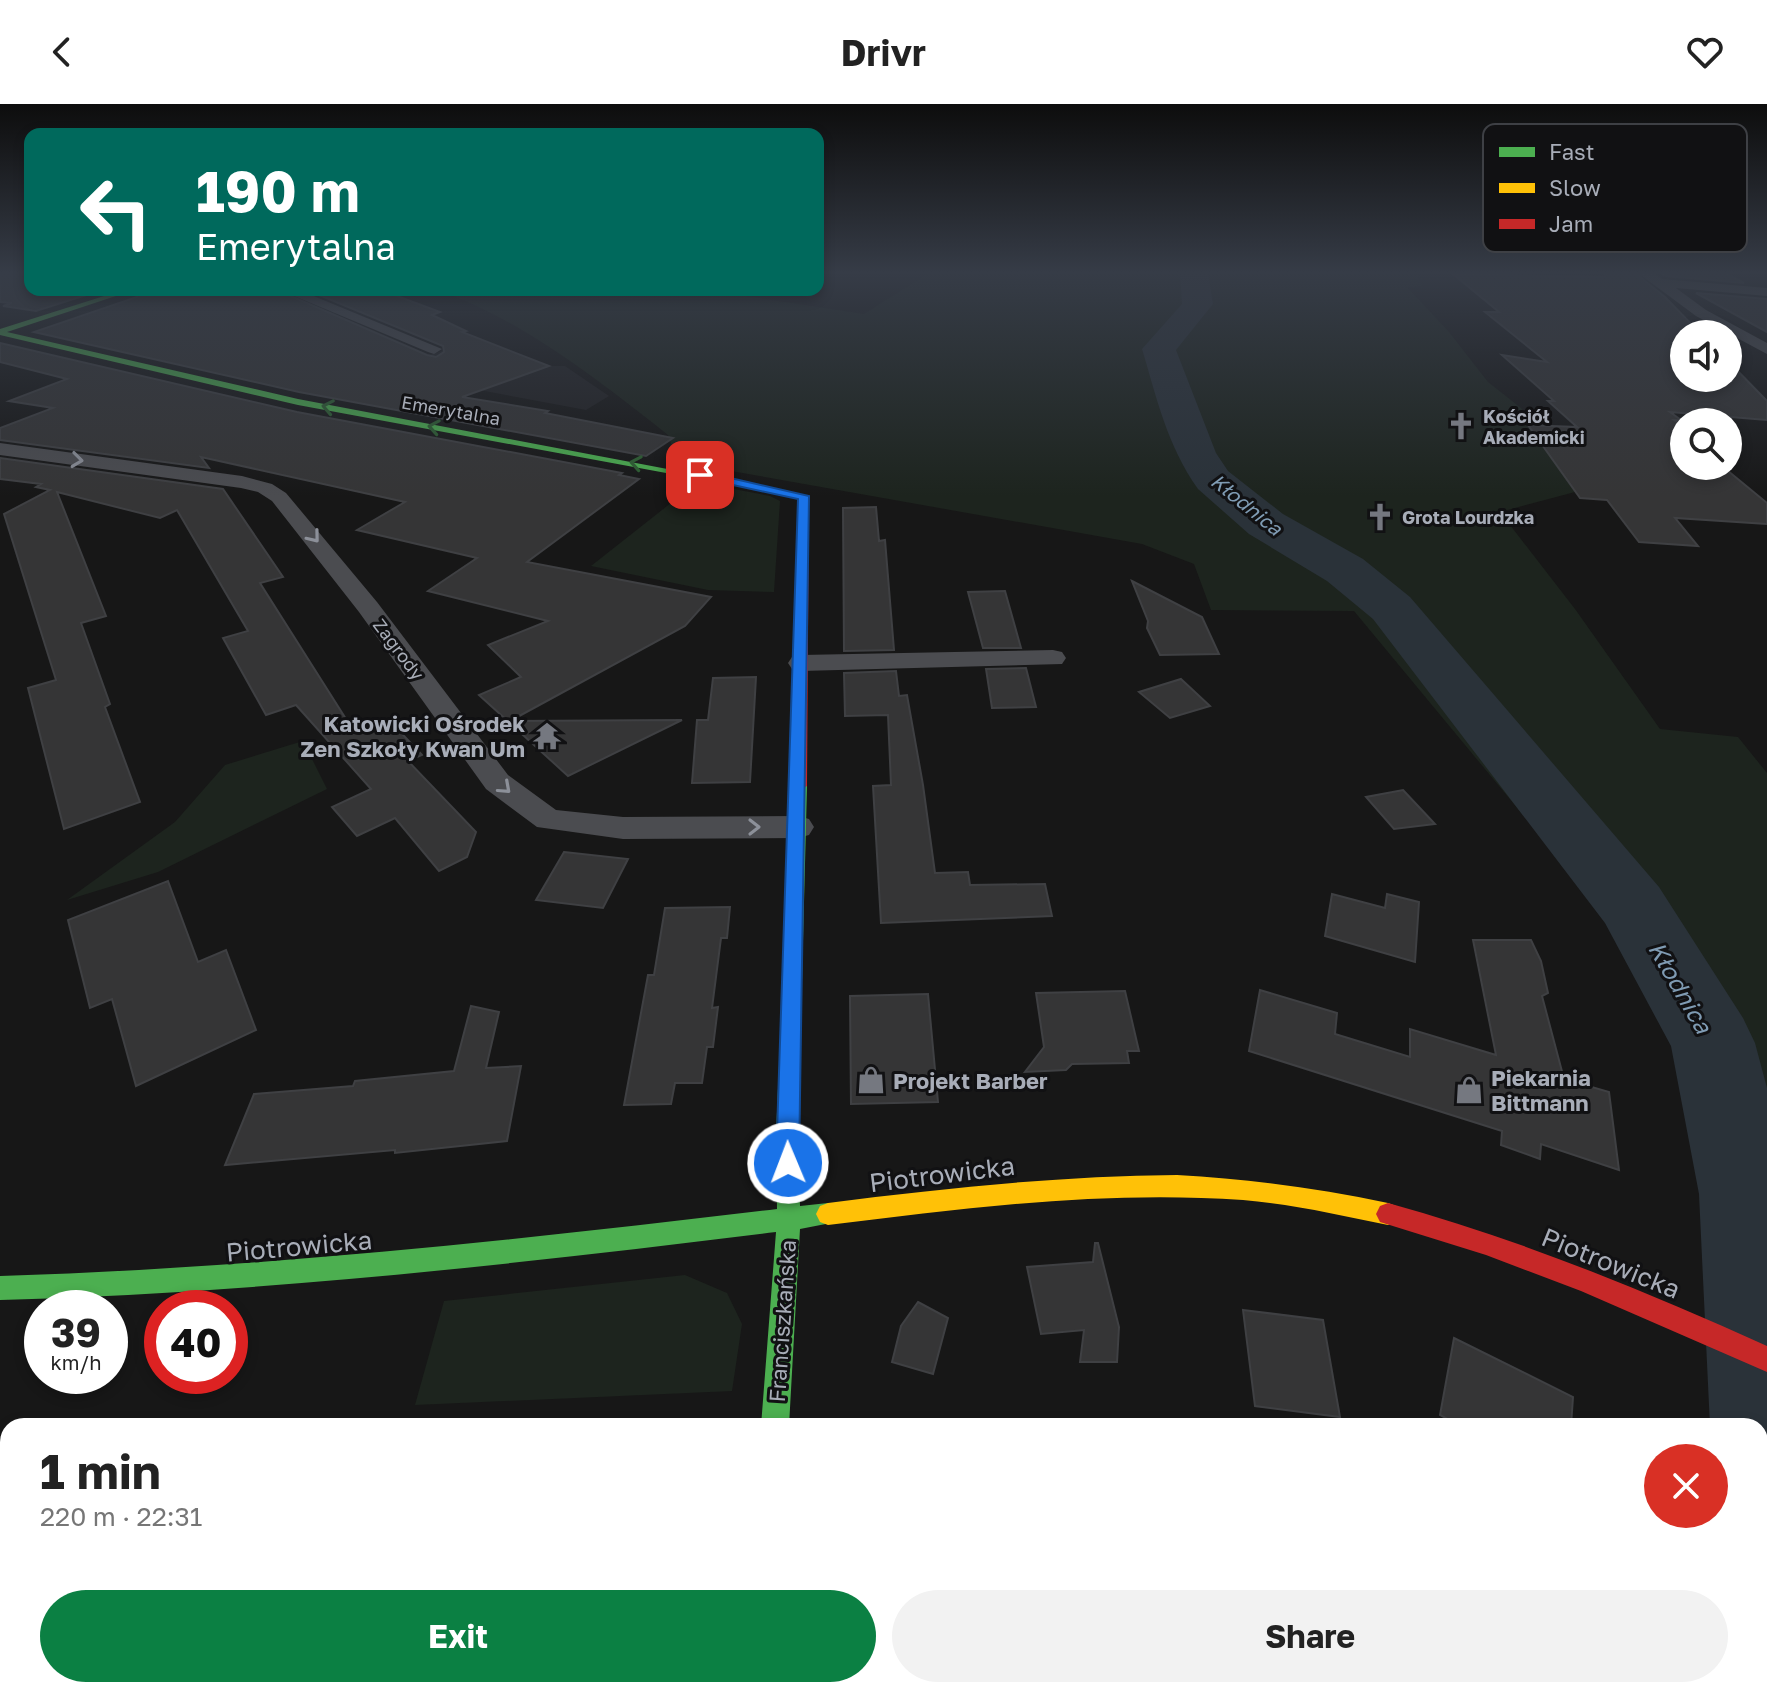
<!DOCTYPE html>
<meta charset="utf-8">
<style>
body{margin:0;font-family:"Golos Text",sans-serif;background:#f2f2f2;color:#222;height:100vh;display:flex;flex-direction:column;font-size:30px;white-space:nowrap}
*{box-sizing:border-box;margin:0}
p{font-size:26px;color:#767676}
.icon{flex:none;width:44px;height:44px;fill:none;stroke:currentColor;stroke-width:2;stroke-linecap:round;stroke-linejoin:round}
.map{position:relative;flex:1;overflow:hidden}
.sheet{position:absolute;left:0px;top:1314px;width:1768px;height:280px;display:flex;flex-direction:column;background:#fff;border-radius:24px 24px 0 0;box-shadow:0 4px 12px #0003}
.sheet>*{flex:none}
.top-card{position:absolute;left:24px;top:24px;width:800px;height:168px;border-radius:16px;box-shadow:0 4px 12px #0003;background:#00695c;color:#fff;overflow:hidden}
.buttons{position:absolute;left:1670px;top:216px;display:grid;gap:16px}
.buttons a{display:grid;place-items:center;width:72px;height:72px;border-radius:50%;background:#fff;box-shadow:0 4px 12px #0003;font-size:40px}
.speed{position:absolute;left:24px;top:1186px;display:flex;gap:16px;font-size:40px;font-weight:700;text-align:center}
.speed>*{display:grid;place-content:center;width:104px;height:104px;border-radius:50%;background:#fff;box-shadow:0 4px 12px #0003;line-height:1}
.speed small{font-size:20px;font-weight:400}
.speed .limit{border:12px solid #d22;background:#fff;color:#111}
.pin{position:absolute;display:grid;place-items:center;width:68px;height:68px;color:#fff;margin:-34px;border-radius:16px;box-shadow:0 4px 12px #0006}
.me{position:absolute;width:88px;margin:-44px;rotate:359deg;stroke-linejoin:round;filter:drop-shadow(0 0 6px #0008)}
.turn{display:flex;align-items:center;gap:28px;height:168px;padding:0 40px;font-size:36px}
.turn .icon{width:104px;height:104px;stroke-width:2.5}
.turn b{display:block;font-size:56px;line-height:68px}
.round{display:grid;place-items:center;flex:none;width:84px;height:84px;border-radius:42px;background:#f2f2f2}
.overview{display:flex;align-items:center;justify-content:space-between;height:136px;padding:0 40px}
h1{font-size:48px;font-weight:700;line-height:60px}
.action{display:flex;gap:16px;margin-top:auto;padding:16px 40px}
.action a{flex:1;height:92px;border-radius:48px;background:#0b8043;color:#fff;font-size:32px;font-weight:700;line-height:92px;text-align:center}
.action a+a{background:#f2f2f2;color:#222}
header{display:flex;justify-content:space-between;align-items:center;height:104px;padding:0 40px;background:#fff;font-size:36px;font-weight:700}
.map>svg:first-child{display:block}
.built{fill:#212123}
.green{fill:#1d241e}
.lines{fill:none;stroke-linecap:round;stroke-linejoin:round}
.river{fill:#2a3239;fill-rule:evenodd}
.building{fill:#353536;stroke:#3f4043;stroke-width:2}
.street{fill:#4b4c50;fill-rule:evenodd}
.fast{fill:#4caf50;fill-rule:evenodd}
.slow{fill:#ffc107;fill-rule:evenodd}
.jam{fill:#c62828;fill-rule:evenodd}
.oneway{stroke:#2e6032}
.oneway2{stroke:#8c9099}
.route{fill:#1a73e8;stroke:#114b97;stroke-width:2}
.labels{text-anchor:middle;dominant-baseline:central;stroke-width:6;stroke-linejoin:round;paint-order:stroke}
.far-street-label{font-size:18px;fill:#a8adb8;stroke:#111113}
.far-poi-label{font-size:18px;font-weight:bold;fill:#a8adb8;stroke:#111113;text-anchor:start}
.far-water-label{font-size:20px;font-style:italic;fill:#7f9bb3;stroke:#111113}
.poi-label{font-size:22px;font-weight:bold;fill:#a8adb8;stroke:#111113;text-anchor:start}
.street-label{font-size:22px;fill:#a8adb8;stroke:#111113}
.water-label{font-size:24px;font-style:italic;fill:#7f9bb3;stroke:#111113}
.near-street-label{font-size:26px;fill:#a8adb8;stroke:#111113}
.key{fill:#111113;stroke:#3e4045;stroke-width:2}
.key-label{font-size:22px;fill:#a8adb8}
</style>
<header><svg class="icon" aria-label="back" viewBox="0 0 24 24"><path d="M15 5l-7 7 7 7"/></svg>Drivr<svg class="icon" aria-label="heart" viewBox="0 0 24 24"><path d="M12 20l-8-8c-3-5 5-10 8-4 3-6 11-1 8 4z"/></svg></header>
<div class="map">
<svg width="1767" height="1594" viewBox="0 0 1767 1594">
<rect width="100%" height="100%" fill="#171717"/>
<polygon class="built" points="458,242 501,243 549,262 565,262 609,292 586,306 431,277 416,255"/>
<g class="green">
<path d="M929,169H1416L1422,182L1407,183L1449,228L1488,278L1521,304L1575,388L1500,408L1575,505L1660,625L1738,633L1767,669V1188L1754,1185L1748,1105L1713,939L1659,828L1591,793L1354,507L1211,506L1194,460L1142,440L686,359L673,345L668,331C601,278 518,213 437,186H707L864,210Z"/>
<polygon points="702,379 770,392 780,397 774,488 708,486 591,462 695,380"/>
<polygon points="303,637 327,685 158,768 67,796 175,718 225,661"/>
<polygon points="685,1171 727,1189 742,1220 732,1287 415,1301 444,1197"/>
<polygon points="1760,1335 1767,1338 1767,1594 1736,1594 1734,1586 1760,1586"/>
</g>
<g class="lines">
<path class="river" d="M1180,169H1208L1213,200L1176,246L1216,349L1228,367L1283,410L1363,455L1410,493L1659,783L1743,914L1755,939L1767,984V1397L1760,1394V1322H1710L1699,1090L1671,942L1605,819L1373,515L1327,477L1249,430L1198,385C1167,341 1157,295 1142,245L1182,200Z"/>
</g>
<g class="building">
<polygon points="0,169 30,169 30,186 102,186 36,207 3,202 12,199 0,198"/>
<polygon points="1605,169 1635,169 1665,193 1701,230 1684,230 1684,274 1728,274 1728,257 1767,297 1767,316 1670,308 1681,316 1674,316 1684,323 1684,362 1722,362 1767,399 1767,420 1675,414 1698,442 1639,438 1607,396 1580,394 1528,321 1577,323 1548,297 1554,297 1502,251 1547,258 1485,208 1499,208 1453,170 1605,173"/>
<polygon points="1660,169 1725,169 1744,179 1666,172"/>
<polygon points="142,186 277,186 427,251 436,253 444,248 443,242 307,186 381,186 440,208 432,211 466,227 462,228 549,262 462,293 548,307 545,309 673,334 646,352 299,288 34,228 137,193"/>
<polygon points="1696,189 1767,195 1767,228"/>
<polygon points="0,239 297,308 622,369 619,371 639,375 527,458 711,493 685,522 510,617 682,616 568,672 479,591 521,573 488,541 548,517 428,487 477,454 357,426 405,398 201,353 209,364 0,336 0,324 53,304 9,297 67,275 0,258"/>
<polygon points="0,354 223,385 283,473 260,479 353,626 360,623 362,626 388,615 422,651 408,657 476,728 467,753 439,767 395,714 357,732 332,703 371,685 296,601 266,611 223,534 248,527 177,406 160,414 57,388 106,512 81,519 110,600 105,603 140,698 64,725 28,584 56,576 4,410 50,386 36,383 41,380 0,375"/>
<polygon points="876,403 879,437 885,436 894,546 844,547 843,404"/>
<polygon points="1132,477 1202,513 1219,550 1160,551 1147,524 1148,517"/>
<polygon points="1005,487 1021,544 983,544 968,488"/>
<polygon points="1026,564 1036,603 992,604 986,565"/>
<polygon points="896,567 899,592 907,591 923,681 935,769 968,768 970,781 1045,780 1052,812 881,819 873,682 891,681 888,611 845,612 844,569"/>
<polygon points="756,573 750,678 692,679 697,616 708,616 713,574"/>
<polygon points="1181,575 1210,602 1170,614 1139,588"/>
<polygon points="1403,686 1435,720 1394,725 1366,693"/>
<polygon points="564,748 628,755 603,804 536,796"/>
<polygon points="168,777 198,858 226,846 256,926 136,982 112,895 90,904 68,816"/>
<polygon points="1332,790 1385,804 1387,790 1419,798 1415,858 1325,832"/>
<polygon points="730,803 727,834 721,834 712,904 718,903 713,943 707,943 702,979 675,979 671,1000 624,1001 648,871 654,871 665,804"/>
<polygon points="1473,836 1531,836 1541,857 1548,889 1542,892 1564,975 1609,988 1619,1066 1541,1040 1540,1055 1501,1041 1502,1027 1249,947 1260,886 1337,909 1335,930 1410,953 1410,925 1496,951"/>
<polygon points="1125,887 1139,947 1127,947 1129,959 1072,960 1066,966 1025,968 1044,943 1036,889"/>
<polygon points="928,890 938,998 851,1000 850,892"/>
<polygon points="471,902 499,908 486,964 521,962 507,1037 395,1049 395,1046 225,1061 254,990 353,982 355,977 454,967"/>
<polygon points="1095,1139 1098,1139 1119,1223 1117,1258 1080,1258 1084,1226 1041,1230 1027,1163 1093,1158"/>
<polygon points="918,1198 948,1214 933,1270 892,1258 901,1222"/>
<polygon points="1243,1206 1323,1216 1340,1313 1255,1302"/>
<polygon points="1454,1234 1573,1293 1571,1322 1460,1322 1440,1311"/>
</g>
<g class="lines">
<g class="street">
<polygon points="1638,169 1654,169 1662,175 1767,184 1767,192 1676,184 1706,206 1767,239 1767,250 1696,212"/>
<polygon points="280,186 299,186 442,245 434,250 428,248"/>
<polygon points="0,339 242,372 272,380 286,389 377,498 508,671 556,706 623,713 798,712 809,715 814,723 809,731 798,734 623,735 537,723 486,685 359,508 272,397 258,388 241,384 0,351"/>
<polygon points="1053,546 1062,548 1066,554 1062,560 801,567 792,565 788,559 792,553 801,551"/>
<rect x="720" y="1586" width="60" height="8"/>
</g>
<g class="fast">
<polygon points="123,186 134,186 7,228 298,295 736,378 731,381 298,301 0,231 0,225"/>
<path d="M799,677L807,682L798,1031L800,1102L828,1099L836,1102L840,1110L836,1118L800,1125L789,1322H761L776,1128C518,1160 260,1189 0,1196V1172C261,1164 518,1136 777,1105L776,1031L791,682Z"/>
</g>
<path class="slow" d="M1177,1071C1249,1075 1318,1084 1388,1099L1396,1102L1400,1110L1396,1118L1388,1121C1340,1111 1292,1100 1243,1096C1104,1086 966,1104 828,1121L820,1118L816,1110L820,1102L828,1099C944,1084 1060,1072 1177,1071Z"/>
<g class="jam">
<polygon points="731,375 809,392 807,682 799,687 791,682 798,394 727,380 726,378"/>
<path d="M1388,1099C1519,1135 1643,1186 1767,1242V1268L1581,1187L1486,1151L1380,1118L1376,1110L1380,1102Z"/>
</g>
</g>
<defs><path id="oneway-chevron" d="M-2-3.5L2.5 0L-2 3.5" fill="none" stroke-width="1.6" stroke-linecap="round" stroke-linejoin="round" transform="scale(2)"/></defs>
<g class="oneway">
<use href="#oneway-chevron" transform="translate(328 303) rotate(-169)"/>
<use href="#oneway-chevron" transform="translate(434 323) rotate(-170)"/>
<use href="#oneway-chevron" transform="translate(636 359) rotate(-170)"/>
</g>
<g class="oneway2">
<use href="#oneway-chevron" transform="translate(77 356) rotate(7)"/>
<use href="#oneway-chevron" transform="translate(314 433) rotate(51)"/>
<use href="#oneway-chevron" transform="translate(505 684) rotate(42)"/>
<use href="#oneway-chevron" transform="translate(754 723)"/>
</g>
<linearGradient id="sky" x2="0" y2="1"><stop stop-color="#0d0d0d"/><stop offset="0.43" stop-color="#363c47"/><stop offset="1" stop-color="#363c47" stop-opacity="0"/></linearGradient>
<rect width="1767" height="392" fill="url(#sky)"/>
<polygon class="route" points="700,367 809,392 799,1059 796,1066 788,1069 780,1066 776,1059 798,395 696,373 694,371"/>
<defs>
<symbol id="church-bare" viewBox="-9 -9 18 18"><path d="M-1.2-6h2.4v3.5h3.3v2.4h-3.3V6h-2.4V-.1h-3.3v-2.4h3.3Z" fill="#757880" stroke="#111113" stroke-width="2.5" paint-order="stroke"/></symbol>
<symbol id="temple-bare" viewBox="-9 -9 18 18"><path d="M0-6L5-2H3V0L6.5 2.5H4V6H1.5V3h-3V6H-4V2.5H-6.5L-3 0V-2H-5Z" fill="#757880" stroke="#111113" stroke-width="2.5" paint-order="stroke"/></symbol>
<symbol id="shop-bare" viewBox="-9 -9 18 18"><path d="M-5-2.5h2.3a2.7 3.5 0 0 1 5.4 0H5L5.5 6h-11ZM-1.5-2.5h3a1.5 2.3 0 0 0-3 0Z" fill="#757880" stroke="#111113" stroke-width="2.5" paint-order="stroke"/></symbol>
</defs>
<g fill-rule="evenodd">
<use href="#church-bare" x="1441" y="302" width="40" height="40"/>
<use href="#church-bare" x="1360" y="393" width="40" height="40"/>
<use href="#temple-bare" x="527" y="612" width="40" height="40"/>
<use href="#shop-bare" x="851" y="956" width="40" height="40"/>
<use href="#shop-bare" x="1449" y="966" width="40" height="40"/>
</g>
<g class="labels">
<g class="far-street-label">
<text transform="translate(451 306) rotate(10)">Emerytalna</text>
<text transform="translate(399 545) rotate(53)">Zagrody</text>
</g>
<g class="far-poi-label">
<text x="1483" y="312">Kościół<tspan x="1483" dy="21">Akademicki</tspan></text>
<text x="1402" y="413">Grota Lourdzka</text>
</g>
<g class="far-water-label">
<text transform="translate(1247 400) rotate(39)">Kłodnica</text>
</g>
<g class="poi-label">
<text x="525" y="619" text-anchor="end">Katowicki Ośrodek<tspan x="525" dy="25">Zen Szkoły Kwan Um</tspan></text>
<text x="1491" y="973">Piekarnia<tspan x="1491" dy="25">Bittmann</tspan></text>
<text x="893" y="976">Projekt Barber</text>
</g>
<g class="street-label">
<text transform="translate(782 1217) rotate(-86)">Franciszkańska</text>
</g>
<g class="water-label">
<text transform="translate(1681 883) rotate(60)">Kłodnica</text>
</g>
<g class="near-street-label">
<text transform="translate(942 1070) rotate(-7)">Piotrowicka</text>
<text transform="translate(299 1142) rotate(-5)">Piotrowicka</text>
<text transform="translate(1611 1159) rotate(22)">Piotrowicka</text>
</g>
</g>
<rect x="1483" y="20" width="264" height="128" rx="12" class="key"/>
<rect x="1499" y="43" width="36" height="10" fill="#4caf50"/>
<rect x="1499" y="79" width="36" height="10" fill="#ffc107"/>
<rect x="1499" y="115" width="36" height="10" fill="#c62828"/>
<g class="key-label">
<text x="1549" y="56">Fast</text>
<text x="1549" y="92">Slow</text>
<text x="1549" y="128">Jam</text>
</g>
</svg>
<div class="buttons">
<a><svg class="icon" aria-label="sound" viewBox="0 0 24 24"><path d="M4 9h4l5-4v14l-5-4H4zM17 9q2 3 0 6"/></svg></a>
<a><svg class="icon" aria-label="search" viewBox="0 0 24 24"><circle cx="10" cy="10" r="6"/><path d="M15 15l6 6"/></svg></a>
</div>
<div class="speed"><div>39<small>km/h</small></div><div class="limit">40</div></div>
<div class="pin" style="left:700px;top:371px;background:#d93025"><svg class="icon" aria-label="arrive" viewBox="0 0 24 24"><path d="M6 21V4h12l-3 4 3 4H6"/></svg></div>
<svg class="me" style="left:788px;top:1059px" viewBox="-20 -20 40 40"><circle r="17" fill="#1a73e8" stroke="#fff" stroke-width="3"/><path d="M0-11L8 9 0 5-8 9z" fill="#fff"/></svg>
<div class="top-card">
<div class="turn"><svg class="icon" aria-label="left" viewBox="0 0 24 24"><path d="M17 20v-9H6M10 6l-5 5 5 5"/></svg><div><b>190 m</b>Emerytalna</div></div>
</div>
<section class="sheet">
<div class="overview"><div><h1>1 min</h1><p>220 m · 22:31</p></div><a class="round" style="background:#d93025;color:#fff"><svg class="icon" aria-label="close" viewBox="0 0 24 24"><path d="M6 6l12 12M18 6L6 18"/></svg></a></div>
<div class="action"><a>Exit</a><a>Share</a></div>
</section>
</div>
